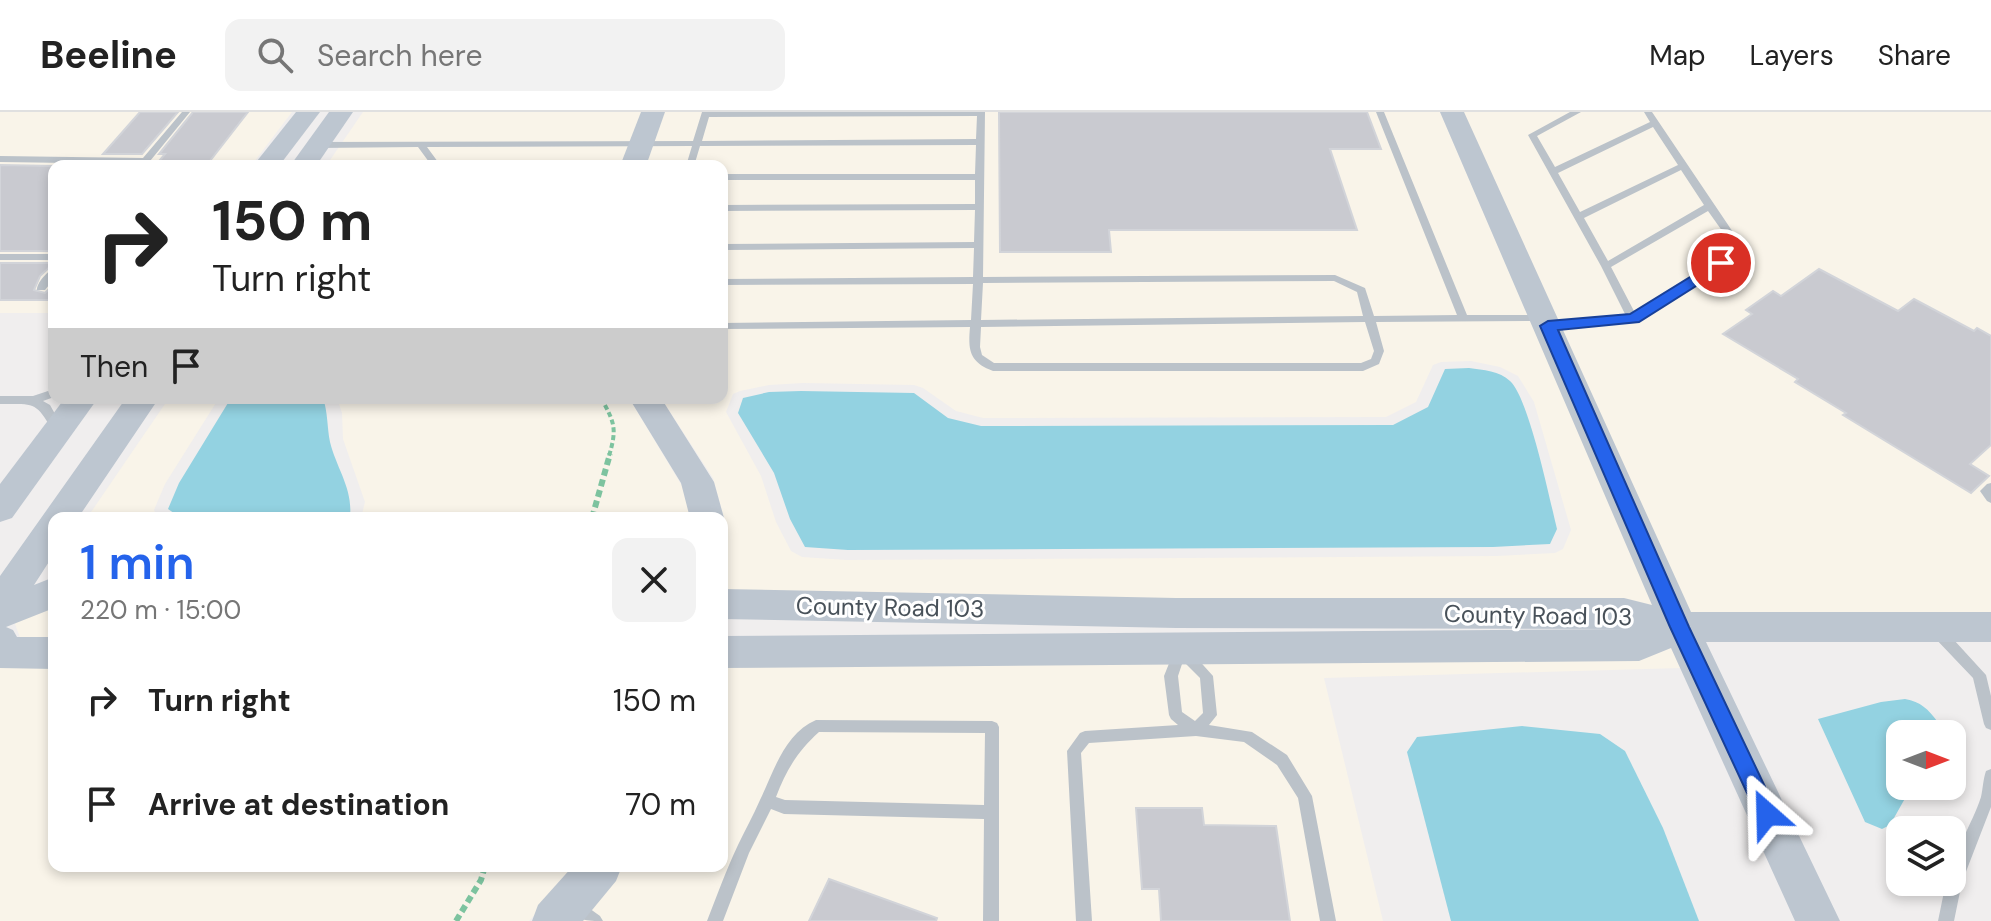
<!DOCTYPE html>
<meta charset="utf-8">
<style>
body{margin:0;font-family:"DM Sans",sans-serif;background:#f2f2f2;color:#222;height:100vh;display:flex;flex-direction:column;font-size:30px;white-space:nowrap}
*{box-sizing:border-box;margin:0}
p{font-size:26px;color:#767676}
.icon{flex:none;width:44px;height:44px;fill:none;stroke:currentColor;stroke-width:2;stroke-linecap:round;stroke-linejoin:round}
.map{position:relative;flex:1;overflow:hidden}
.details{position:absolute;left:48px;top:400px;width:680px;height:360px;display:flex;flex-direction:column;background:#fff;border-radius:16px;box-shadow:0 4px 12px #0003}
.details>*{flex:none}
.top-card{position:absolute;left:48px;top:48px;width:680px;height:244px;border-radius:16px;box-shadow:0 4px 12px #0003;background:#fff;color:#222;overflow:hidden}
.needle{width:52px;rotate:90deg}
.buttons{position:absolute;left:1886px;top:608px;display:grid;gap:16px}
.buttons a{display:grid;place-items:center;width:80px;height:80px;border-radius:16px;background:#fff;box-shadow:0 4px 12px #0003;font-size:40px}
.pin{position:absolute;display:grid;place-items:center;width:68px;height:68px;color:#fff;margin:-34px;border:4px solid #fff;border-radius:50%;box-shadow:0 2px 8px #0007}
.me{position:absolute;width:88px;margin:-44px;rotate:335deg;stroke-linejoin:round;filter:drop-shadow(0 0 6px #0008)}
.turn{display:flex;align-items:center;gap:28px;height:168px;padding:0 32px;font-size:36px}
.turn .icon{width:104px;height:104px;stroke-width:2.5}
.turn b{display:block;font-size:56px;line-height:68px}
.then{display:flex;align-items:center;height:76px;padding:0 32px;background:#0003;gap:16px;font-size:30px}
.round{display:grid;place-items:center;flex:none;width:84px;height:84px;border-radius:16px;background:#f2f2f2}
.overview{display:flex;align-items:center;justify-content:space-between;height:136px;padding:0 32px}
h1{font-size:48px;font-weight:600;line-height:60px;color:#2563eb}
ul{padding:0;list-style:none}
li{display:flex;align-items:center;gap:24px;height:104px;padding:0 32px}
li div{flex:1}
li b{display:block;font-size:30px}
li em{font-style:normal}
header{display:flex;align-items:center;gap:48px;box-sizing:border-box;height:112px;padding:0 40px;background:#fff;border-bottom:2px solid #e0e0e0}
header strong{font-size:38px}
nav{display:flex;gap:44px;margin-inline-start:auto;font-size:28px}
.search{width:560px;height:72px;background:#f2f2f2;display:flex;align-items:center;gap:20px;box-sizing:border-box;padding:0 28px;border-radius:16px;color:#767676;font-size:30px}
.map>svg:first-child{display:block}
.commercial{fill:#f9f4e9;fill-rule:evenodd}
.water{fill:#93d2e1}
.building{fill:#c9cad0;stroke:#d2d4d9;stroke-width:2}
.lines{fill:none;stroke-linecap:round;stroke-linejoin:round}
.path-far1{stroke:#7dc39f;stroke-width:4;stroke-dasharray:5 3;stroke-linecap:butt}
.path{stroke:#7dc39f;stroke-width:6;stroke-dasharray:7 4;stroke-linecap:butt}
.lane{fill:#bbc2c9;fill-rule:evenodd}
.secondary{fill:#bdc6d0;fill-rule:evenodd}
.route{fill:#2563eb;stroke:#184099;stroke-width:2}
.labels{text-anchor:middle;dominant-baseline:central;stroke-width:6;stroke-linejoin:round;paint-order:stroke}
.street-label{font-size:24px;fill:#485159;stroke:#fff}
</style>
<header>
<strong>Beeline</strong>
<div class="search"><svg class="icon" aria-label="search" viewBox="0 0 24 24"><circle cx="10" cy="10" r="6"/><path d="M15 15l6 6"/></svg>Search here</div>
<nav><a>Map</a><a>Layers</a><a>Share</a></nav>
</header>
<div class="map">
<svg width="1991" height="809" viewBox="0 0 1991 809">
<rect width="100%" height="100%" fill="#f0eeee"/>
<g class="commercial">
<polygon points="0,0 292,0 251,54 54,54 54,201 0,201"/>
<polygon points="363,0 642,0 621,54 326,54"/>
<path d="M664,0H1440L1655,497L722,480L726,413L713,366L661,286H722V54H645ZM1471,249L1500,255L1518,264L1534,290L1571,418L1563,437L1555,441L1497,444L847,448L802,445L791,439L776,410L761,364L726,300L733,282L740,279L769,273L803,271L914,273L923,276L956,299L983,306L1386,305L1416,290L1433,253L1441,250Z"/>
<polygon points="1463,0 1991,0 1991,503 1691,502"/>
<polygon points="169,286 219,286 165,372 154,398 157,406 87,406"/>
<polygon points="337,286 629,286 682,374 691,406 361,406 365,390 343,327 342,301"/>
<polygon points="54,492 54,528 21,528 15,512 19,505"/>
<polygon points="1672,535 1681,556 1324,566 1383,809 575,809 623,754 722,754 722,553 1645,546"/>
<polygon points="0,554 54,554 54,754 579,754 529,809 0,809"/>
</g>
<g class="water">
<path d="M1469,256C1483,258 1500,259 1510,269C1529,286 1550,389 1557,417L1550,432L1493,435L848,438L805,435L790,407L774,361L738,301L743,286L769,280L801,279L914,281L948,306L981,314L1393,313L1428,295L1445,257Z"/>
<path d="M231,286H323C328,301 327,315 330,330C336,355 353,377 350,404L181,406L168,397L179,371Z"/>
<path d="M1905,587C1921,590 1928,597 1937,609L1936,620L1900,622V674H1912L1890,713L1882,717L1865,710L1818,607L1881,590Z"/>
<polygon points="1522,614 1600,622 1625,639 1663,716 1699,809 1451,809 1407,640 1417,625"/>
</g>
<g class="building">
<polygon points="140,0 178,0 142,42 103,42"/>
<polygon points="193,0 248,0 206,54 155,54 165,42 159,42"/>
<polygon points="999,0 1367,0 1381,37 1330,37 1357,118 1109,118 1111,140 1000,140"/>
<polygon points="0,53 54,54 54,139 0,139"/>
<polygon points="0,151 54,151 40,164 34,178 45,181 54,172 54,188 0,188"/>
<polygon points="1819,157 1898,199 1914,187 1974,219 1977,216 1991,224 1991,333 1970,352 1989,364 1971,381 1843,303 1846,301 1795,270 1798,267 1723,222 1752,202 1746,198 1773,179 1781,184"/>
<polygon points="1136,696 1202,696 1204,713 1276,714 1290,809 1161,809 1159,777 1142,777"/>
<polygon points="829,767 937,806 936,809 809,809"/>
</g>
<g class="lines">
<path class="path-far1" d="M601,286C615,311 617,317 609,344"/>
<g class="path">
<polyline points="592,406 610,342"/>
<polyline points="456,809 481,768 485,754"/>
</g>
<g class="lane">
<polygon points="182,0 190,0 146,54 138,54 139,52 0,50 0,44 143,46"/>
<path d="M702,0H985L983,165L1335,163L1365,176L1374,204L1457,203L1376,0H1384L1467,203H1541L1546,206L1541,209L1376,210L1384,239L1379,252L1363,259H993C969,250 968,238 970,215L722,217V211L971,208L973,172L722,173V167L973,165L974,136L722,138V132L974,130L975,98L722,99V93L975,92V68H722V62H975L976,33L700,34L694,54H686L692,34L427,35L438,50L436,54H428L429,50L418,35L318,36L314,33L318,30L693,29ZM977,4L976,27L702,29L709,5ZM1334,169L1357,180L1363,204L981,208L983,171ZM1365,210L1374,239L1371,247L1361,251H994L982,243L980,235L981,215Z"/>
<path d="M1570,0H1581L1537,24L1555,55L1650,10L1644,0H1652L1745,138L1743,140L1637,209L1544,216L1543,214L1548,211L1626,204L1601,154L1528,23ZM1653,15L1678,53L1580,100L1558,61ZM1681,58L1704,93L1608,149L1584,106ZM1708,99L1735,137L1635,201L1611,155Z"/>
<rect x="0" y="142" width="54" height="6"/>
<path d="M54,157V167L45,178H37C36,172 47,159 54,157Z"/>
<path d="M54,277V285L43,289L50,293L64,318L58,322L54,321C36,289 35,292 0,292V284H33Z"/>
<polygon points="1991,371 1991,391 1987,389 1980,379 1987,372"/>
<polygon points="1938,515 1943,516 1986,563 1991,584 1991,618 1986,616 1984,612 1973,566 1933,524 1931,520 1933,516"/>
<path d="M1181,532L1186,534L1213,564L1217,603L1209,613L1252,620L1287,643L1312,684L1336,809H1320L1298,686L1277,653L1244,630L1196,624L1089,631L1081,641L1092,809H1076L1067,639L1080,621L1085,619L1178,613L1171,607L1169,603L1164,564L1176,534ZM1183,549L1200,566L1203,601L1195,609L1182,600L1178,564Z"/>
<path d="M816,608L992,609L997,611L999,615V809H983L984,707L784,702L771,697L749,741L723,809H707C717,784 726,758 738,733C745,718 753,704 760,688C774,659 784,622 816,608ZM819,620L985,621L984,693L785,688L776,685C786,658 798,639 819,620Z"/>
<path d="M1991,657V695L1962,770L1954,809H1938L1946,770H1952C1952,740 1972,713 1981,685C1983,676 1983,668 1986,659Z"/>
<path d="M575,786L600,804L603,809C588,809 574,809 567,794L570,789Z"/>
</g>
<g class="secondary">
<polygon points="296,0 320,0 279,54 253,54"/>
<polygon points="329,0 353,0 316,54 290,54"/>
<polygon points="641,0 665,0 646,54 620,54"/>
<polygon points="1440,0 1464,0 1691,500 1991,500 1991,530 1706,530 1840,809 1795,809 1671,536 1639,549 722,556 722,524 1628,517 1176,516 722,507 722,477 1176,486 1624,486 1652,493"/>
<polygon points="65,286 98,286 12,406 0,410 0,372"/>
<polygon points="126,286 159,286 78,406 54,406 54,442 34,473 54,465 54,496 6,515 13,518 17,525 54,525 54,557 0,556 0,464"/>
<polygon points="629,286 661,286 714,370 724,406 722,410 722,406 690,406 681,371"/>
<polygon points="573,754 622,754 616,769 583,809 532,809 538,793"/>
</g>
</g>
<polygon class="route" points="1721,146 1728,151 1726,155 1639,210 1558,218 1689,515 1778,702 1775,709 1767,712 1760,709 1670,515 1540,214 1548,209 1630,202"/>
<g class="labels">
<g class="street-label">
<text transform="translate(890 495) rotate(1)">County Road 103</text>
<text transform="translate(1538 503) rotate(1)">County Road 103</text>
</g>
</g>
</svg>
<div class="buttons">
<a><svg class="needle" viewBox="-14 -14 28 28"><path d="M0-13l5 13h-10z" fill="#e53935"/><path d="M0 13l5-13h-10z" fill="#767676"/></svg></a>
<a><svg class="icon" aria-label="layers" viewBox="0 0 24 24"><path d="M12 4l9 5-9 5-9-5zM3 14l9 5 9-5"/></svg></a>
</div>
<div class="pin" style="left:1721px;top:151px;background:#d93025"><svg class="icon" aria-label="arrive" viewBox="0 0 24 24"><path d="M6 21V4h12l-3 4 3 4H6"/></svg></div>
<svg class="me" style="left:1767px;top:702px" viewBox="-20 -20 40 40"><path d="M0-17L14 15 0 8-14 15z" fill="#2563eb" stroke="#fff" stroke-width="4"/></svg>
<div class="top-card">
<div class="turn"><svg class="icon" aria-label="right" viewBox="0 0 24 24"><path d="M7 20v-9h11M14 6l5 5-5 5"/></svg><div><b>150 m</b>Turn right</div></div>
<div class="then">Then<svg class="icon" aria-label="arrive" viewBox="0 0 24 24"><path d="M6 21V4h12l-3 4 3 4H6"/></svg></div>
</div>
<section class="details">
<div class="overview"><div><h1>1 min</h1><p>220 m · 15:00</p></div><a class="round"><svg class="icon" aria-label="close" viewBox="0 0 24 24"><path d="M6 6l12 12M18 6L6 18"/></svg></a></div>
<ul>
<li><svg class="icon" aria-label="right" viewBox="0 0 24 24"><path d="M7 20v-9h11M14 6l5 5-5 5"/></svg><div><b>Turn right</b></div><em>150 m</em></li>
<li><svg class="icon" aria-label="arrive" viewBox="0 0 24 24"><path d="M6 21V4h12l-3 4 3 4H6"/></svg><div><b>Arrive at destination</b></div><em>70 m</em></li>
</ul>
</section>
</div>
